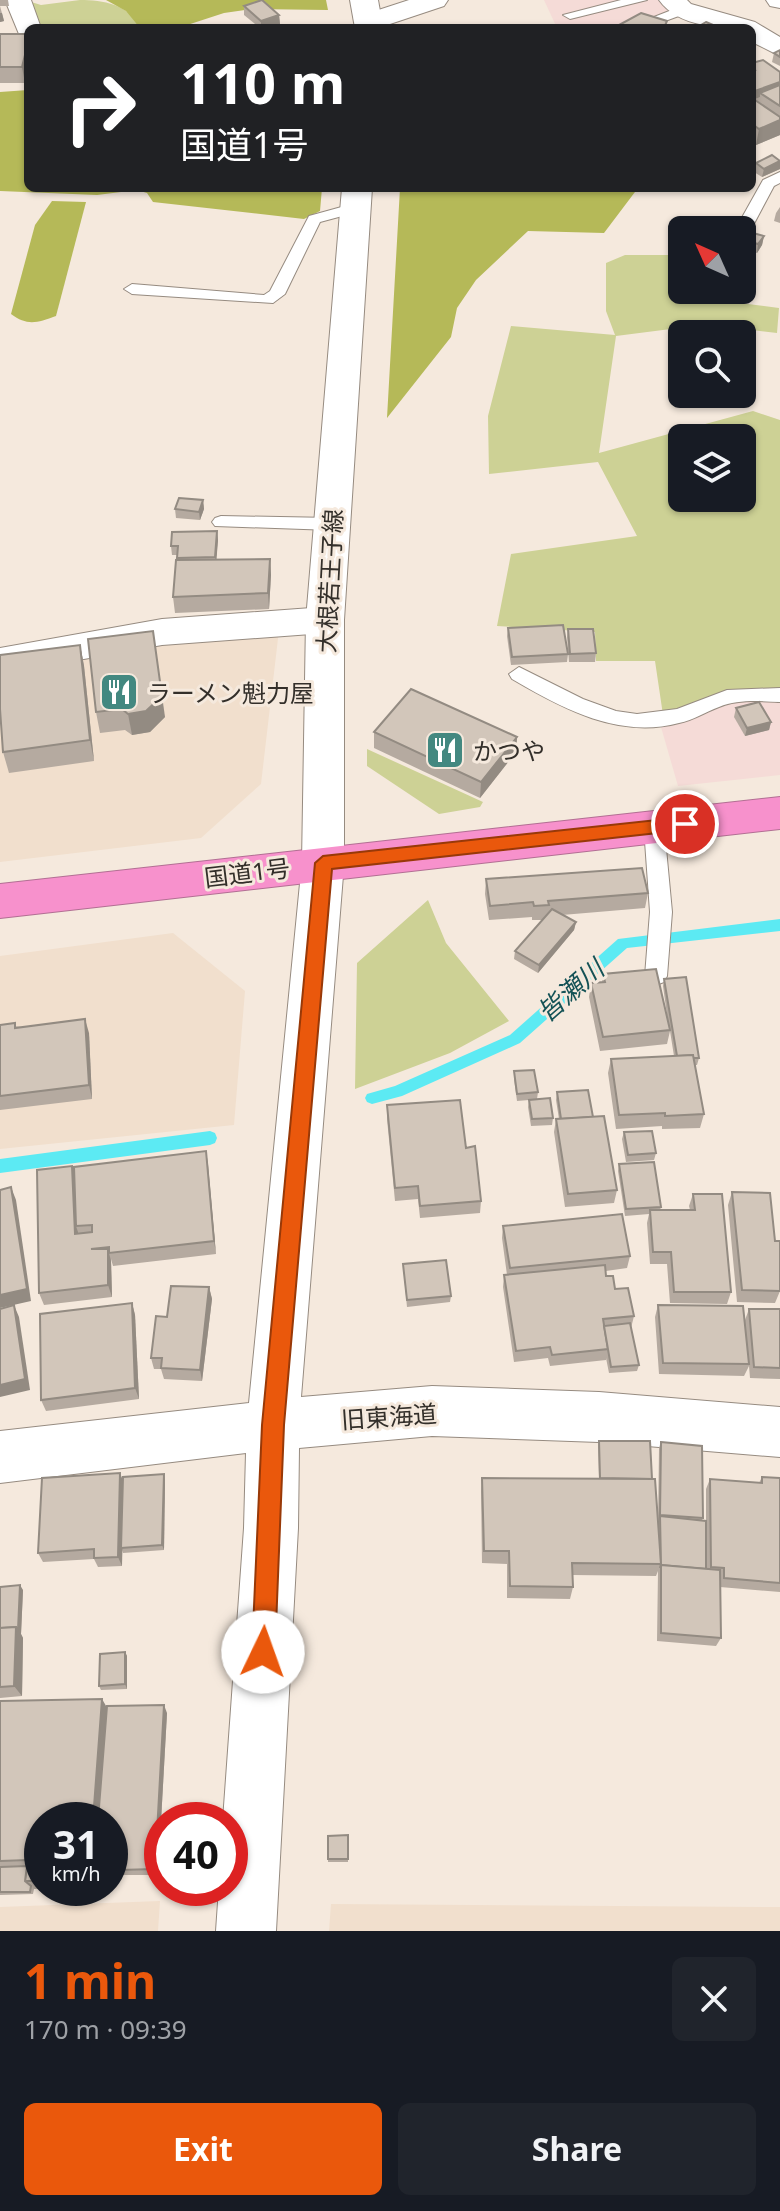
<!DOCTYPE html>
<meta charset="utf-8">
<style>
body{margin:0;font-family:"Noto Sans","Noto Sans JP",sans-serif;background:#20242c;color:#f1f3f6;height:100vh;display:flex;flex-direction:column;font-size:30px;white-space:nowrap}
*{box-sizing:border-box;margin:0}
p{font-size:26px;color:#9ea1a6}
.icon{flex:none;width:44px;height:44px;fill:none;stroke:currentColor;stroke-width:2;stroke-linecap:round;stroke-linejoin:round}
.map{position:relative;height:1931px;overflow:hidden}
.side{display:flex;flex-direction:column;background:#171b24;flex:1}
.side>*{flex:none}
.banner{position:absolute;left:24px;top:24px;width:732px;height:168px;border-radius:12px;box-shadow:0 2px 6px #0004;background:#202124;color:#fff;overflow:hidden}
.needle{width:52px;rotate:315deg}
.tools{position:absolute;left:668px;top:216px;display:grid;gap:16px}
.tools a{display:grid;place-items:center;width:88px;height:88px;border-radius:12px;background:#171b24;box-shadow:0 2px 6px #0004;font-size:40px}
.speed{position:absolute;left:24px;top:1802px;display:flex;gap:16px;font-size:40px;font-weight:700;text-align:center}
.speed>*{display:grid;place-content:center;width:104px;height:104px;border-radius:50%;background:#171b24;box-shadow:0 2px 6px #0004;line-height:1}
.speed small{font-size:20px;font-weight:400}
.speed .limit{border:12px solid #d22;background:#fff;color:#111}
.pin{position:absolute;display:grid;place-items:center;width:68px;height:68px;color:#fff;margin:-34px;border:4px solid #fff;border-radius:50%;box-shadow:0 2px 8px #0007}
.me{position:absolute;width:88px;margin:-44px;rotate:3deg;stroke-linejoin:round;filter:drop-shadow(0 0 6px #0008)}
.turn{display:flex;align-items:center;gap:28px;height:168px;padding:0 24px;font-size:36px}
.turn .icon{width:104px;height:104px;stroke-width:2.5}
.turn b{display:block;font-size:56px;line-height:68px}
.round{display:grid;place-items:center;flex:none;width:84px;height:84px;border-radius:12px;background:#20242c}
.summary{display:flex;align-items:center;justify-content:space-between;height:136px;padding:0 24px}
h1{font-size:48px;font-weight:700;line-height:60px;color:#ea580c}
.cta{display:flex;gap:16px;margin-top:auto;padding:16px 24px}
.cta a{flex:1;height:92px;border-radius:12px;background:#ea580c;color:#fff;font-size:32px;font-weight:700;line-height:92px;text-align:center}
.cta a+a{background:#20242c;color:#f1f3f6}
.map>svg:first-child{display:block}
.built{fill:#f1dfcd}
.industrial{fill:#f5dbd7}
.green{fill:#cdd195;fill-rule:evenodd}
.forest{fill:#b5b958}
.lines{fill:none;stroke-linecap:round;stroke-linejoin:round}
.stream{fill:#5ceaf3;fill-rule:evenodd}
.lane-casing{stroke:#968b80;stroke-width:2}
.street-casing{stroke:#968b80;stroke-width:2}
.secondary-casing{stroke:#968b80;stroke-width:2}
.highway-casing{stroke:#b26f93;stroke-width:2}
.lane{fill:#fff;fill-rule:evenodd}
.street{fill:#fff;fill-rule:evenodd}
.secondary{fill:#fff;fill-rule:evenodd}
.highway{fill:#f791cc;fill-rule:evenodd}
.wall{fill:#b5aaa0}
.shaded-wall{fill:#938b82}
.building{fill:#d2c6ba;stroke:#938b82;stroke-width:2}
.route{fill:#ea580c;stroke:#983908;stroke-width:2}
.labels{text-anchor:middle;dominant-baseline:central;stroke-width:6;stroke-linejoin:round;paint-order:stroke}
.street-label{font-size:24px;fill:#332f2a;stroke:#f5e9dd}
.poi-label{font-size:24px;fill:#332f2a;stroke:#f5e9dd;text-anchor:start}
.water-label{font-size:26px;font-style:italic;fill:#145256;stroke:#f5e9dd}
</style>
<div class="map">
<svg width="780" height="1931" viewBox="0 0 780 1931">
<rect width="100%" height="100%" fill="#f5e9dd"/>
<g class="built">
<polygon points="279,630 261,784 201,838 0,862 0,668 160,638"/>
<polygon points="173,933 245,991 234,1125 0,1149 0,956"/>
<polygon points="160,1901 158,1931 0,1931 0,1907"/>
<polygon points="331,1904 780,1907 780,1931 329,1931"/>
</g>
<g class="industrial">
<polygon points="544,0 661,0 670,10 627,28 557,28"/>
<polygon points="751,698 780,699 780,775 678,786 661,727 723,703"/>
</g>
<g class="green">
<path d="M80,0C103,0 129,4 140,28H39L28,1L41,5Z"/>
<path d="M625,255H682V290H741L740,303L779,308L777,333L744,329L741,320L616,336L599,453L753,411L780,420V690L737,691L663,715L655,661H596L595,632L497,626L511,554L637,536L598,462L489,474L488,416L511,326L615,335L606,311V263ZM682,438H742V498H682Z"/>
<polygon points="367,749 483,802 480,807 439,814 367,766"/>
<polygon points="428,900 446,943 509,1021 450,1053 355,1089 357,963"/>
</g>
<g class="forest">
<polygon points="106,0 326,0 328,10 252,9 224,13 178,28 140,28 126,11"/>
<polygon points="28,90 28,188 322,188 320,211 304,219 153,202 147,193 137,190 97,195 0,191 0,92"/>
<polygon points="400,188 638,188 604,233 528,231 476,280 457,308 451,337 387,418"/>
<path d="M52,201L86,202L56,316C37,323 27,326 11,314L35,225Z"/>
</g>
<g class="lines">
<g class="stream">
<polygon points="780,919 780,931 627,948 520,1043 402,1096 372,1104 367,1102 365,1098 367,1094 395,1086 510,1035 618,939"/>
<polygon points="210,1131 215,1133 217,1138 215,1143 210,1145 0,1173 0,1159"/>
</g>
<defs>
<g id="lane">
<polygon points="621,0 647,0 570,19 563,15"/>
<polygon points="682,6 687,7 687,13 646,28 626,28"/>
<polygon points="780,172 780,183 774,186 748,235 742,237 742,230 735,230 763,180"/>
<polygon points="356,203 364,208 361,211 320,222 285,294 273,303 132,294 124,289 132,284 264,295 270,291 309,216"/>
<polygon points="221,516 332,518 341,524 332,530 215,526 212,522 215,518"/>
<path d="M519,667L583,699L616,711L637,714L677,709L727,690L780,688V702C760,701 738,699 719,707C705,712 694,720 679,723C619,739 563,709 512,679L509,674Z"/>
<polygon points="654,819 661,821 664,827 672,912 667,976 664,982 656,985 648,982 645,976 650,912 644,827 647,821"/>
</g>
<g id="street">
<polygon points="5,0 31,0 41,28 28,28 28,36 19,34"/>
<polygon points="409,0 448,0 444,6 378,28 360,28 356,22 360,16"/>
<path d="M659,0H687L691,4L755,22L780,37V56L752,42V28C721,28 679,28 659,0Z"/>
<polygon points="766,0 780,0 780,8 770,6"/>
<polygon points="325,607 338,611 343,620 338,629 325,633 162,645 0,674 0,648 162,619"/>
</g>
<g id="secondary">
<polygon points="350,0 378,0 383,28 355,28"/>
<polygon points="342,188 372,188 344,620 344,863 301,1397 432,1386 599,1392 780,1407 780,1457 599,1442 432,1436 299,1448 298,1528 276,1931 216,1931 219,1888 230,1888 230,1820 223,1820 244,1528 246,1453 0,1483 0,1431 249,1403 302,863 306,620"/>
</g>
<polygon id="highway" points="780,797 780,829 0,918 0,884"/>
</defs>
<use href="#lane" class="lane-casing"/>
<use href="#street" class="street-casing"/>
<use href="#secondary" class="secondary-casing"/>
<use href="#highway" class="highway-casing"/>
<use href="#lane" class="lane"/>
<use href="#street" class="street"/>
<use href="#secondary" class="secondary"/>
<use href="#highway" class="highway"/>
</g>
<g class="wall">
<polygon points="0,0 8,0 9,6 0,6 4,21 0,22"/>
<polygon points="244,6 279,15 280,24 265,28 260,28 244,15"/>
<polygon points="0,34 28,34 25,83 0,83"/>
<polygon points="780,50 780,66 772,62 774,53"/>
<polygon points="752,63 780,72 780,135 756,145 752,142"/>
<polygon points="756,163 780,169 762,177 754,172"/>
<polygon points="780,207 780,223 774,221 776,213"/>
<polygon points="764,236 762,245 757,253 746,250 747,241"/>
<polygon points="203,500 204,509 200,520 176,518 175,509"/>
<polygon points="217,531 218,540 216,559 270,559 271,575 269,609 175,613 173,597 177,555 172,555 171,546"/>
<polygon points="508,628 568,654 567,662 511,665 507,636"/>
<polygon points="568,629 596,653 595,662 569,662 567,637"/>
<polygon points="88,639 165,717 150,732 132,735 125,730 100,733 96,712"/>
<polygon points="80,645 84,666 94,761 9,773 3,752"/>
<polygon points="736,708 771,722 769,730 745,736 734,717"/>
<polygon points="374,732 517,737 516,752 480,798 374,748"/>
<polygon points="486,879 648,893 645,908 562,915 576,922 574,930 538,973 514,959 515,951 543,920 532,920 532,917 489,920 485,894"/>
<polygon points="603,974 668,1022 663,986 664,979 699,1058 697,1065 695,1065 704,1114 700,1128 662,1129 662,1126 616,1129 608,1073 611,1059 674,1056 670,1031 667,1044 600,1051 589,997 591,983 602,982"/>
<polygon points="0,1025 89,1033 92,1099 0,1110"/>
<polygon points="514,1071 538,1092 537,1099 553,1118 552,1125 531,1126 528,1107 529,1100 517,1101 514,1079"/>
<polygon points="557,1092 593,1117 617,1190 614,1203 565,1207 554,1132 556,1119 559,1119 556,1100"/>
<polygon points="387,1105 466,1148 481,1201 480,1213 420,1218 418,1199 395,1201 387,1119"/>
<polygon points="624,1132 656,1153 654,1160 626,1162 622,1139"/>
<polygon points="206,1151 216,1254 113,1266 111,1259 112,1297 44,1305 39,1293 72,1166 75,1173"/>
<polygon points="619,1164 661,1207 660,1210 690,1210 689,1206 693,1194 731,1292 727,1304 670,1303 667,1264 650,1264 647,1223 649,1214 625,1216 618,1171"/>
<polygon points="732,1192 775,1241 780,1241 780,1291 775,1303 737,1302 728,1205"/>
<polygon points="503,1226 630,1256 627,1268 606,1271 606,1276 634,1316 631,1328 639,1365 637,1371 609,1373 606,1358 606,1360 550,1366 548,1358 514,1362 503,1287 504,1275 507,1275 502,1238"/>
<polygon points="403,1264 451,1296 450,1302 407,1307"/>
<polygon points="209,1287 212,1299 202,1381 164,1379 161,1369 154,1369 151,1358 167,1317"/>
<polygon points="132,1303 135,1315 139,1399 46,1411 41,1400"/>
<polygon points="658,1305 745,1320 749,1309 780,1309 780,1379 750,1378 749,1366 744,1376 659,1374 655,1317"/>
<polygon points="599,1441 652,1479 658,1524 659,1448 661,1442 703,1518 702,1520 706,1569 706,1489 710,1479 759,1483 762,1477 780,1478 780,1592 720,1587 721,1638 716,1646 657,1641 658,1571 656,1576 573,1575 573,1587 570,1599 507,1598 507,1564 482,1563 481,1491 482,1478 599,1479 598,1446"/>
<polygon points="164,1474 165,1480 164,1550 123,1553 122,1550 122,1566 98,1567 94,1559 43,1562 38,1553 123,1482"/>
<polygon points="0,1587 23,1590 21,1634 23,1638 22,1696 0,1698"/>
<polygon points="125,1652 127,1656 127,1689 101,1690 99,1686"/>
<polygon points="0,1701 107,1707 167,1713 158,1875 123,1875 119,1870 120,1862 110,1863 110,1820 42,1820 42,1888 96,1888 34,1889 33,1894 0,1895"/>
<polygon points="348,1835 348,1862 328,1862 328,1859"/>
</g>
<g class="shaded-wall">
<polygon points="0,13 2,13 4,21 0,22"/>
<polygon points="279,15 280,24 265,28 261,28 261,21"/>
<polygon points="28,43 28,71 25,83 22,67"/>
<polygon points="780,82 780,90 760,93 760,97 752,100 752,92"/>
<polygon points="780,120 780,135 756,145 759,129"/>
<polygon points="780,161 780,169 762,177 764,169"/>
<polygon points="764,236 762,245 757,253 758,244"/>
<polygon points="203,500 204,509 200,520 199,512"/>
<polygon points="217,531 218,540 216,566 215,557"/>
<polygon points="270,559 271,575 269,609 268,593"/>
<polygon points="153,631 165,717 150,732 132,735 128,714"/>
<polygon points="80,645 84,666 94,761 90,740"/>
<polygon points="771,722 769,730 745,736 747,728"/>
<polygon points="517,737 516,752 480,798 481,782"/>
<polygon points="576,922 574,930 538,973 539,965"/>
<polygon points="85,1019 89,1033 92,1099 89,1085"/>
<polygon points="206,1151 208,1164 216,1254 214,1241"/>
<polygon points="72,1166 76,1179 76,1226 78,1232 79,1246 75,1234"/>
<polygon points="11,1187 16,1200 31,1301 0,1308 0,1295"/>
<polygon points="108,1249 111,1261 112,1297 108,1285"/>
<polygon points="209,1287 212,1299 202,1381 200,1370"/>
<polygon points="132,1303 135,1315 139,1399 135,1388"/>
<polygon points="14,1305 19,1317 30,1390 0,1397 0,1385"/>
<polygon points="120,1473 124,1483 122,1566 118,1557"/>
<polygon points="164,1474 165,1480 164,1550 162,1545"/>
<polygon points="20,1585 23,1590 21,1634 23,1638 22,1696 14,1686 16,1627"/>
<polygon points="125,1652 127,1656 127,1689 125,1684"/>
<polygon points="102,1699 109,1711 101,1820 93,1820"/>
<polygon points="164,1705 167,1713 158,1875 155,1869"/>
</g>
<g class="building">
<polygon points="262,0 279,15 261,21 244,6"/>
<polygon points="641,13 667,21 664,28 618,28 619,25"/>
<polygon points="706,22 720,28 696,28"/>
<polygon points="0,34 28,34 28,43 22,67 0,67"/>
<polygon points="780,50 780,57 774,53"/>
<polygon points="763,60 780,72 780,82 752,92 752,71 755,70 752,67 752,63"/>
<polygon points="780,85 780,106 760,93"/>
<polygon points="752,98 780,117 780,120 759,129 755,126 752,127"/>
<polygon points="772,155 780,161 764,169 756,163"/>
<polygon points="753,233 764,236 758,244 747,241"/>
<polygon points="179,498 203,500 199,512 175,509"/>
<polygon points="217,531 215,557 177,558 178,546 171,546 172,532"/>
<polygon points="270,559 268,593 173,597 176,560"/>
<polygon points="563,625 568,654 512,657 508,628"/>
<polygon points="568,629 593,629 596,653 570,654"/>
<polygon points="153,631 162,696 146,711 128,714 122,709 96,712 88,639"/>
<polygon points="80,645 90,740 3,752 0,709 0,655"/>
<polygon points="411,689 517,737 481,782 374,732"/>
<polygon points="759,702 771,722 747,728 736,708"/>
<polygon points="642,868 648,893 548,901 549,905 534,906 533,902 490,906 486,879"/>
<polygon points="552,909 576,922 539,965 515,951"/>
<polygon points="656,969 670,1030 603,1037 591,983 605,982 603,974"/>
<polygon points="686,977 699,1058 693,1058 693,1055 677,1056 664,979"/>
<polygon points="85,1019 89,1085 0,1096 0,1025 15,1023 15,1028"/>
<polygon points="693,1055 704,1114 665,1116 665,1113 619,1115 611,1059"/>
<polygon points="534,1070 538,1092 517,1094 514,1071"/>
<polygon points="588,1090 593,1117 561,1119 557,1092"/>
<polygon points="550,1098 553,1118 532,1119 529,1100"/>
<polygon points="460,1100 466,1148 475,1146 481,1201 420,1206 418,1186 395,1188 387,1105"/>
<polygon points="604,1116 617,1190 568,1194 556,1119"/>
<polygon points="652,1131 656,1153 628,1155 624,1132"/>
<polygon points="206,1151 214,1241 109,1253 109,1247 91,1249 108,1249 108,1285 39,1293 37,1170 72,1166 75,1234 92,1232 92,1225 76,1226 74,1167"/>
<polygon points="654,1162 661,1207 626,1209 619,1164"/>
<polygon points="11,1187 27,1289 0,1295 0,1190"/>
<polygon points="732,1192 770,1193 775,1241 780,1241 780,1291 742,1290"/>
<polygon points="693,1194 722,1194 731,1292 674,1292 671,1252 653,1252 650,1210 695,1210"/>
<polygon points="622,1214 630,1256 510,1268 503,1226"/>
<polygon points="446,1260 451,1296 407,1300 403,1264"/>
<polygon points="605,1265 606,1276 613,1276 615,1289 628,1288 634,1316 603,1319 608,1349 552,1355 550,1347 516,1351 504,1275"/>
<polygon points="171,1286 209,1287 200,1370 161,1368 162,1358 151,1358 156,1316 167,1317"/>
<polygon points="132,1303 135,1388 41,1400 40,1314"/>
<polygon points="14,1305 25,1379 0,1385 0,1309"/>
<polygon points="658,1305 743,1306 749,1364 663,1363"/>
<polygon points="749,1309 780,1309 780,1368 754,1367"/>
<polygon points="630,1323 639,1365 611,1367 604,1326"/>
<polygon points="599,1441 650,1441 652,1479 600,1478"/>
<polygon points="661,1442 702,1446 703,1518 660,1515"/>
<polygon points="120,1473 118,1557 94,1558 94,1549 38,1553 42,1478"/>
<polygon points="164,1474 162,1545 121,1548 123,1477"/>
<polygon points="762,1477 780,1478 780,1583 724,1578 724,1568 711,1567 710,1479 762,1483"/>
<polygon points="482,1478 655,1479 661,1564 572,1563 573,1587 510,1586 509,1551 484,1551"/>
<polygon points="660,1516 706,1521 706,1569 661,1565 660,1568 661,1564"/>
<polygon points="661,1565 720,1570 721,1638 661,1633"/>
<polygon points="20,1585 18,1630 16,1627 0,1628 0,1587"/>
<polygon points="16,1627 14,1686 0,1687 0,1628"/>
<polygon points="125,1652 125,1684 99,1686 100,1654"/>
<polygon points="102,1699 93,1820 42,1820 42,1881 25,1881 27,1860 0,1861 0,1701"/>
<polygon points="164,1705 155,1869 119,1870 120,1856 110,1857 110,1820 98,1820 107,1706"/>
<polygon points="348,1835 348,1859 328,1859 328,1836"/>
<polygon points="27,1866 25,1881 31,1886 30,1892 0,1892 0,1867"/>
</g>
<polygon class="route" points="685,817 694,824 685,830 332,869 284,1425 275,1652 272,1660 263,1663 255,1660 252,1652 262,1425 315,863 323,856"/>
<defs>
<symbol id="restaurant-square" viewBox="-11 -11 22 22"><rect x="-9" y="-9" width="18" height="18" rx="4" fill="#438880" stroke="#f5e9dd"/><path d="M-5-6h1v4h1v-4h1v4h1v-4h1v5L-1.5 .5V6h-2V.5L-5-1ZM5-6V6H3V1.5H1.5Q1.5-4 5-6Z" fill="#fff"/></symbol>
</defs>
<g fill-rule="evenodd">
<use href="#restaurant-square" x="97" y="670" width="44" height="44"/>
<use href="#restaurant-square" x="423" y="728" width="44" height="44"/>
</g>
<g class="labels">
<g class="street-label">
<text transform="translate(329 581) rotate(-87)">大根若王子線</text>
<text transform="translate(247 872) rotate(-7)">国道1号</text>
<text transform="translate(389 1416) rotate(-4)">旧東海道</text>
</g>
<g class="poi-label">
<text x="147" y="692">ラーメン魁力屋</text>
<text x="473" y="750">かつや</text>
</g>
<g class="water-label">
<text transform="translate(570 990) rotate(-41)">皆瀬川</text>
</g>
</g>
</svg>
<div class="tools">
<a><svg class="needle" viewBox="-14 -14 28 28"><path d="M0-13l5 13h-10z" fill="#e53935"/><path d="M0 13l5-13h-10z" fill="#9ea1a6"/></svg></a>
<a><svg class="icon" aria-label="search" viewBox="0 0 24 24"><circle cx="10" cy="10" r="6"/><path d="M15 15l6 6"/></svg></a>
<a><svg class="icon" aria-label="layers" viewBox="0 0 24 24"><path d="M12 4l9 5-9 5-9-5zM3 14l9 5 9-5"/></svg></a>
</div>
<div class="speed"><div>31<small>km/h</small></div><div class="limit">40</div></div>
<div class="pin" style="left:685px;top:824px;background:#d93025"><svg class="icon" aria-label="arrive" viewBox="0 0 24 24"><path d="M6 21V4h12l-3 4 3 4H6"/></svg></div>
<svg class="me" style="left:263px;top:1652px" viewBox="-20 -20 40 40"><circle r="19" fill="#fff"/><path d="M0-13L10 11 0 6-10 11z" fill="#ea580c"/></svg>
<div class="banner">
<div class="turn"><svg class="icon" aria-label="right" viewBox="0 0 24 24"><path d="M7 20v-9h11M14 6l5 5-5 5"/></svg><div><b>110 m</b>国道1号</div></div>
</div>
</div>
<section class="side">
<div class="summary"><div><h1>1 min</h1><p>170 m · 09:39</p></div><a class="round"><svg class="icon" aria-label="close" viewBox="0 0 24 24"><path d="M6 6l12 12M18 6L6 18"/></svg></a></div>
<div class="cta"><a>Exit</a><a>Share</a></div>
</section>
